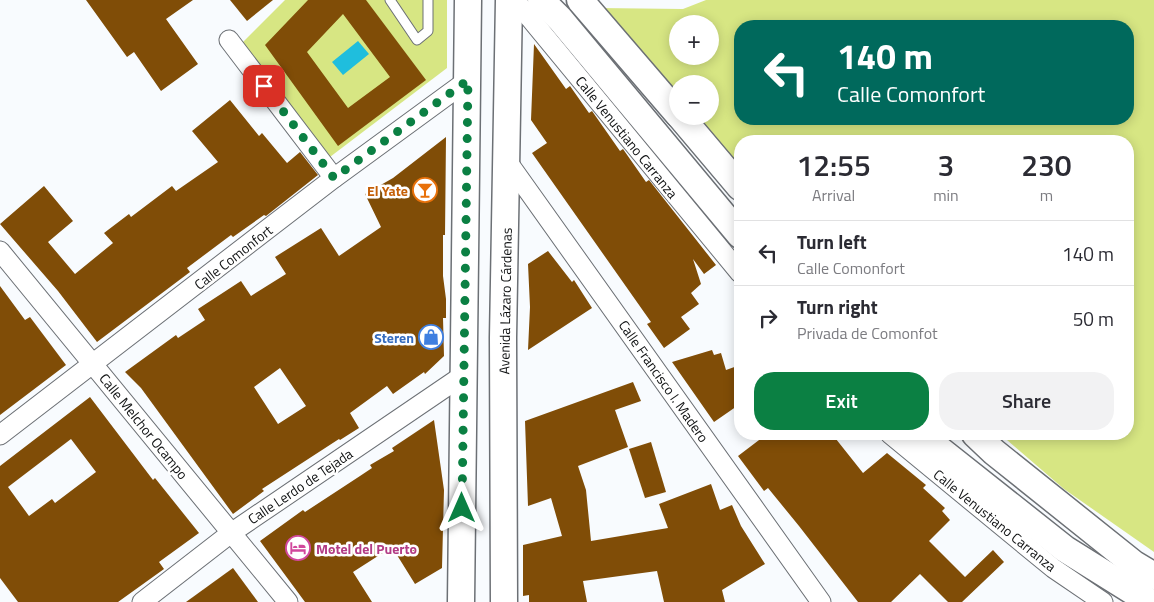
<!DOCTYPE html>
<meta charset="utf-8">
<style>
body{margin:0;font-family:"Titillium Web",sans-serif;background:#f2f2f3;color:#2b2b33;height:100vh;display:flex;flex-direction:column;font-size:19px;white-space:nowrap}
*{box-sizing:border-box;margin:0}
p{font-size:16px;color:#7c7c81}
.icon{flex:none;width:28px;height:28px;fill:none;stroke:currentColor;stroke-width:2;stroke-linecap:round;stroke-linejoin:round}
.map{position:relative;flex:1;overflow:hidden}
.drawer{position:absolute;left:734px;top:135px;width:400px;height:305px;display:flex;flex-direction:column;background:#fff;border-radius:20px;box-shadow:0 2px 12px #0003}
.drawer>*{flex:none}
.guide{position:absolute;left:734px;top:20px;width:400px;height:105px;border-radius:20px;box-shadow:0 2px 12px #0003;background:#00695c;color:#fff;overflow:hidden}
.buttons{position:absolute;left:669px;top:15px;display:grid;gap:10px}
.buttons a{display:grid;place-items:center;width:50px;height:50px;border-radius:50%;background:#fff;box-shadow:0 2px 12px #0003;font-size:25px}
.pin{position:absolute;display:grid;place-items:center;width:42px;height:42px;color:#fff;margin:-21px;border-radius:10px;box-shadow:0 2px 8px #0006}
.me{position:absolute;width:55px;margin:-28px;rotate:0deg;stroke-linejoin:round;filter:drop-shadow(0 0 4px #0008)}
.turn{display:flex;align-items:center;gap:18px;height:105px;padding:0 20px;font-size:22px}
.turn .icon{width:65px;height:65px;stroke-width:2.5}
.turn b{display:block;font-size:35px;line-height:42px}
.eta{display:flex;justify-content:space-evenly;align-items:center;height:85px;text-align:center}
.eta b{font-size:30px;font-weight:600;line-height:35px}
.primary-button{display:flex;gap:10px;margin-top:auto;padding:10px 20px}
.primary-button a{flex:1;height:58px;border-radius:20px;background:#0b8043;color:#fff;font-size:20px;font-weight:600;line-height:58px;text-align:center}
.primary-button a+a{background:#f2f2f3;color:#2b2b33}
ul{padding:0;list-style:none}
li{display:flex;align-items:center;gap:15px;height:65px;padding:0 20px;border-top:1px solid #e1e1e2}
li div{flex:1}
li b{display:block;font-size:19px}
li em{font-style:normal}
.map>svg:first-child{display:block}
.green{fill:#d7e683;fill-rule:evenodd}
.water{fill:#1fbedd}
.building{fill:#804d07;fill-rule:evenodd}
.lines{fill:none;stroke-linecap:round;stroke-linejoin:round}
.lane-casing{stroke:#6c7075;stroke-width:11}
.street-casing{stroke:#6c7075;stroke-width:21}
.secondary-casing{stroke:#6c7075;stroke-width:29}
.lane{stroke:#fff;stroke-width:9}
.street{stroke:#fff;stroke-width:19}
.secondary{stroke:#fff;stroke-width:26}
.route{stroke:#0b8043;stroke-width:9;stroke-dasharray:0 16.2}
.labels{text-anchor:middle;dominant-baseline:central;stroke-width:5;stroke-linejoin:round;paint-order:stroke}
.street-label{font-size:14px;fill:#0f1112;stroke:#fff}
.food-label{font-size:14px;font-weight:bold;fill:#c56008;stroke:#fff;text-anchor:end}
.shop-label{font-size:14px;font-weight:bold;fill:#366cbe;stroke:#fff;text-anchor:end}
.hotel-label{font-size:14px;font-weight:bold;fill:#b23c85;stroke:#fff;text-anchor:start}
</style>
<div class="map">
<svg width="1154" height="602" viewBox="0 0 1154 602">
<rect width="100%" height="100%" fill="#f8fbfe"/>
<g class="green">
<polygon points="285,0 447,0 447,68 326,160 240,45"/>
<path d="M706,0H1154V552L1064,489L1000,434H1128V141H740V168L694,116H710V84H678L677,97L599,8L683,9ZM678,24H710V56H678ZM740,26H1128V119H740Z"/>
</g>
<polygon class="water" points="358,41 369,54 343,75 332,62"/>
<g class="building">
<polygon points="86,0 193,0 166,19 198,64 161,91 134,52 127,57"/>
<polygon points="230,0 273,0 247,21"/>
<path d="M308,0H366L426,80L338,146L265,45ZM343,14L390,77L348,108L307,52Z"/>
<polygon points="534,44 566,89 570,86 589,113 592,111 620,151 623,149 646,182 649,180 716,265 704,274 693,259 701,284 691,293 699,304 681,317 690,329 664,348 647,324 651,322 532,153 547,143 531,120"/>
<polygon points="230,100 259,136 262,133 287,163 300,152 318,175 266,216 264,215 233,237 231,235 187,268 190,272 97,342 58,291 0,224 44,186 73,221 48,242 75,274 113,243 104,233 129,214 131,217 172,186 176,191 218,162 192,131"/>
<path d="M446,137L445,235H443V276L446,299V318H443L444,356L425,374L424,372L393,394L387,386L350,413L359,428L340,440L339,439L262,489L264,491L233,514L141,388L125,372L176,335L178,338L205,320L198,309L241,281L251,296L286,274L275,257L321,228L339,256L381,227L365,194L393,178ZM280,368L306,406L278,424L254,387Z"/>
<polygon points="548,251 572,282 574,280 592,308 528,350 530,307 528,264"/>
<polygon points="0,286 25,320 30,317 66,365 0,415"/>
<polygon points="712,350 714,355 721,353 726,370 740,365 740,404 714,422 672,362"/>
<polygon points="633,382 641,401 615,410 628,447 578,466 586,490 591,541 668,528 659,504 711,484 720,510 732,505 741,526 765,564 722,590 725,602 664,602 657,571 583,581 587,602 529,602 529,595 523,596 523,545 562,536 551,498 528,506 525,421"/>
<path d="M90,397L153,480L155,478L199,533L159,562L164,569L118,602H18L0,578V466ZM71,439L96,472L55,503L52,499L29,516L8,487Z"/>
<polygon points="434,420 444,490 442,568 415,584 392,547 353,572 372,602 305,602 260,541 303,510 305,512 360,476 372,468 370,465 394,451 392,448"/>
<polygon points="767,434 832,434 863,473 887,453 926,485 923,488 945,508 942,511 950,520 929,541 965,577 993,550 1004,562 962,602 948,602 920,574 891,602 858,602 799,526 768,488 764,491 738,456"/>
<polygon points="651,442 666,492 645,498 629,449"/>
<polygon points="233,568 258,602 186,602"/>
</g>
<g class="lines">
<defs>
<polyline id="lane" points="390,0 417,40 428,31 428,0"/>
<g id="street">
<polyline points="515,0 740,273"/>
<polyline points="229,40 334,178"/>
<polyline points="507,161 821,602"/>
<polyline points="0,251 288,602"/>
<polyline points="890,434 1053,568 1103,602"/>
<polyline points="0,435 334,178 468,80"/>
<polyline points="142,602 231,533 462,376"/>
</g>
<g id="secondary">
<polyline points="541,0 560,19 740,235"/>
<polyline points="580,0 678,114"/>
<polyline points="680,116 740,187"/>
<polyline points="923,434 935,446 1065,549 1150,602"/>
<polyline points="975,434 994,452 1134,564 1154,576"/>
<polyline points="461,602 468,0"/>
<polyline points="504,602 503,338 509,0"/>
</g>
</defs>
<use href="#lane" class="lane-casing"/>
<use href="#street" class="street-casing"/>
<use href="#secondary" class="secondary-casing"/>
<use href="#lane" class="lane"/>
<use href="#street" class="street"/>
<use href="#secondary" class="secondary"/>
</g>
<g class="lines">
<polyline class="route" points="264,86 334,178 468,80 462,508"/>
</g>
<defs>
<symbol id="bar-ring" viewBox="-11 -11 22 22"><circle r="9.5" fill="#fff" stroke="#e8710a" stroke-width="1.5"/><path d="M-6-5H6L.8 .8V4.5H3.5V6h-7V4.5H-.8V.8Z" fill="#e8710a"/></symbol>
<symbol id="shop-ring" viewBox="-11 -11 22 22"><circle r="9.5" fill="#fff" stroke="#3f7fe0" stroke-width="1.5"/><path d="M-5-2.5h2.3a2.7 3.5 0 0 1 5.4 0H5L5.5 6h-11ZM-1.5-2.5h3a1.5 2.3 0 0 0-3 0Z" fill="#3f7fe0"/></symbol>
<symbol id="hotel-ring" viewBox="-11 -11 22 22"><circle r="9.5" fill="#fff" stroke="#d1479c" stroke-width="1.5"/><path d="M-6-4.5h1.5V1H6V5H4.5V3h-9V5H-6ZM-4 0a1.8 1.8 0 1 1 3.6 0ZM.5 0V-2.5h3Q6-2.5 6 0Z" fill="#d1479c"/></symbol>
</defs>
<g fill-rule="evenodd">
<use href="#bar-ring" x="411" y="176" width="28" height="28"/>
<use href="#shop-ring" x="417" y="323" width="28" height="28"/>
<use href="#hotel-ring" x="284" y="534" width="28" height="28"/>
</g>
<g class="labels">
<g class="street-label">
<text transform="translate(627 137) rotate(51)">Calle Venustiano Carranza</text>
<text transform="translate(233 257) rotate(-38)">Calle Comonfort</text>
<text transform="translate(505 301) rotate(-89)">Avenida Lázaro Cárdenas</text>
<text transform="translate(664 381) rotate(55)">Calle Francisco I. Madero</text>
<text transform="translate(144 426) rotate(51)">Calle Melchor Ocampo</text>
<text transform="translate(300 486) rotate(-34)">Calle Lerdo de Tejada</text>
<text transform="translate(995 520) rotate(39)">Calle Venustiano Carranza</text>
</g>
<g class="food-label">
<text x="408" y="190">El Yate</text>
</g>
<g class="shop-label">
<text x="414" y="337">Steren</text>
</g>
<g class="hotel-label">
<text x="316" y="548">Motel del Puerto</text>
</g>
</g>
</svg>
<div class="buttons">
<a>+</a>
<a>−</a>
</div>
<div class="pin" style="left:264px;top:86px;background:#d93025"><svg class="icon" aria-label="arrive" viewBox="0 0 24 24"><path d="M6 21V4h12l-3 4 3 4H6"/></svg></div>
<svg class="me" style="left:462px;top:508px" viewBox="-20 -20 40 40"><path d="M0-17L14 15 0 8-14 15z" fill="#0b8043" stroke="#fff" stroke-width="4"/></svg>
<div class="guide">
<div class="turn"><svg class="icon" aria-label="left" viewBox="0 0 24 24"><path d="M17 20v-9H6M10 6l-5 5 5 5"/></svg><div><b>140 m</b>Calle Comonfort</div></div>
</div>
<section class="drawer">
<div class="eta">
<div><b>12:55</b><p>Arrival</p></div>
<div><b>3</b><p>min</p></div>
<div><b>230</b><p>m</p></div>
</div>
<ul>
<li><svg class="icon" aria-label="left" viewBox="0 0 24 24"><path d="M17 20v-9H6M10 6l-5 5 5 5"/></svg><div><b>Turn left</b><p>Calle Comonfort</p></div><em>140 m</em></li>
<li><svg class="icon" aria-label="right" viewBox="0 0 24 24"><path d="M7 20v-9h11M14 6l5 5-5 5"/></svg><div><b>Turn right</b><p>Privada de Comonfot</p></div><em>50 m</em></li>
</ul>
<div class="primary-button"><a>Exit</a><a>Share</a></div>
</section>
</div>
